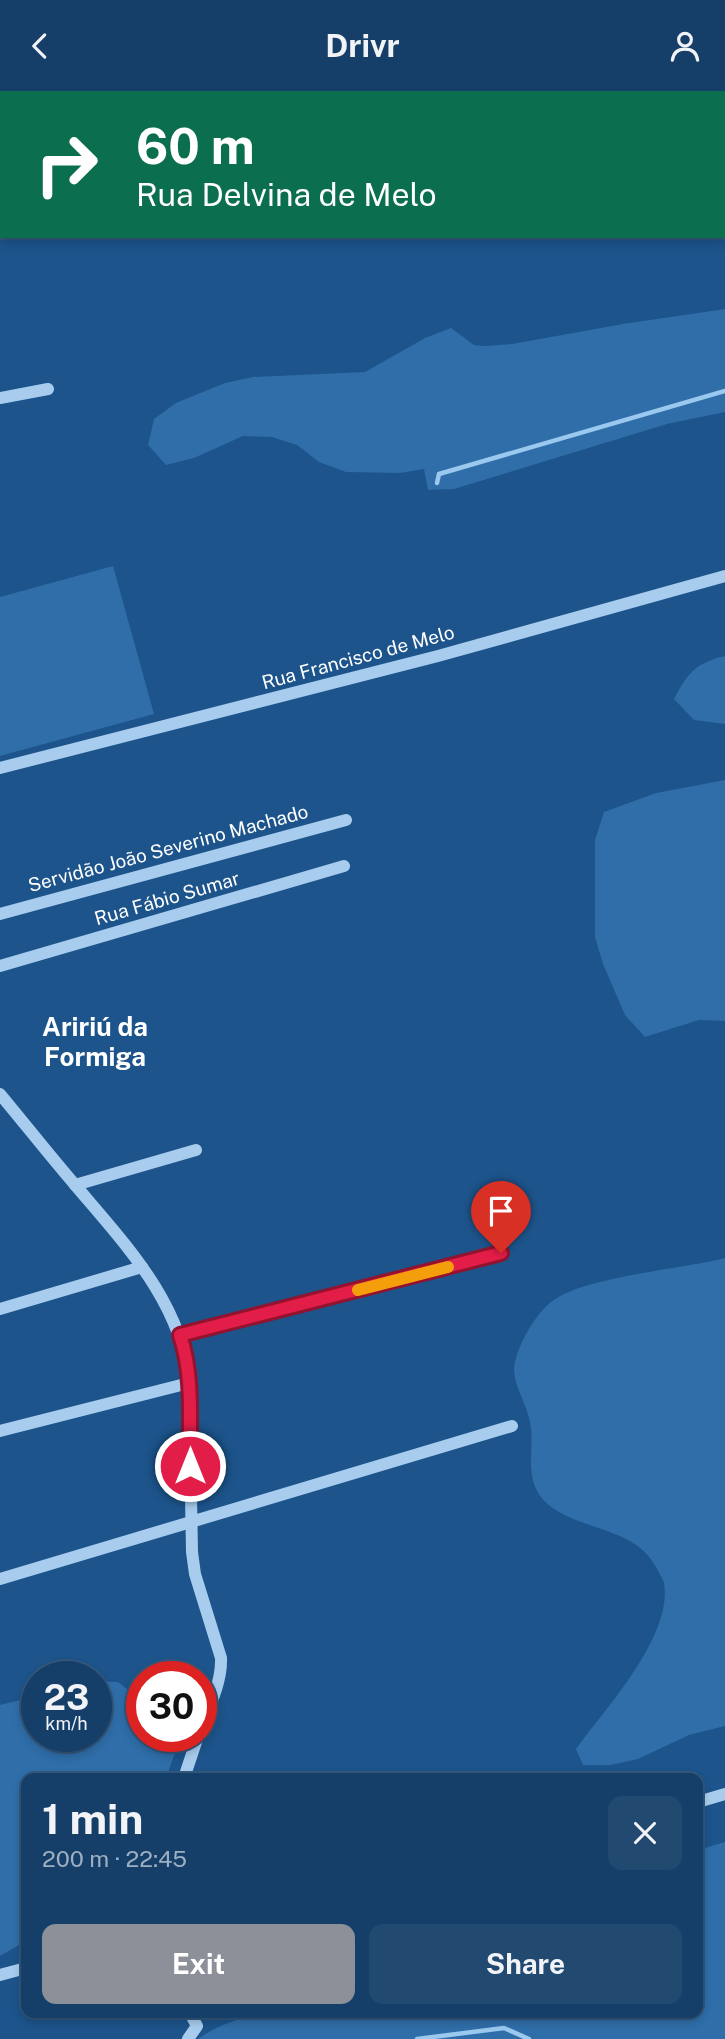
<!DOCTYPE html>
<meta charset="utf-8">
<style>
body{margin:0;font-family:"Public Sans",sans-serif;background:#224a71;color:#f1f3f6;height:100vh;display:flex;flex-direction:column;font-size:26px;white-space:nowrap}
*{box-sizing:border-box;margin:0}
p{font-size:23px;color:#9dafc0}
.icon{flex:none;width:38px;height:38px;fill:none;stroke:currentColor;stroke-width:2;stroke-linecap:round;stroke-linejoin:round}
.map{position:relative;flex:1;overflow:hidden}
.details{position:absolute;left:21px;top:1682px;width:682px;height:245px;display:flex;flex-direction:column;background:#153f68;border-radius:14px;box-shadow:0 4px 10px #0003,0 0 0 2px #34587c}
.details>*{flex:none}
.guide{position:absolute;left:0px;top:0px;width:726px;height:147px;box-shadow:0 4px 10px #0003,0 0 0 2px #34587c;background:#0b6e4f;color:#fff;overflow:hidden}
.speed{position:absolute;left:21px;top:1570px;display:flex;gap:14px;font-size:35px;font-weight:700;text-align:center}
.speed>*{display:grid;place-content:center;width:91px;height:91px;border-radius:50%;background:#153f68;box-shadow:0 4px 10px #0003,0 0 0 2px #34587c;line-height:1}
.speed small{font-size:18px;font-weight:400}
.speed .limit{border:10px solid #d22;background:#fff;color:#111}
.pin{position:absolute;display:grid;place-items:center;width:60px;height:60px;color:#fff;margin:-72px -30px;border-radius:50% 50% 50% 0;rotate:-45deg;box-shadow:0 0 7px #0007}
.pin .icon{rotate:45deg}
.me{position:absolute;width:77px;margin:-38px;rotate:0deg;stroke-linejoin:round;filter:drop-shadow(0 0 5px #0008)}
.turn{display:flex;align-items:center;gap:24px;height:147px;padding:0 21px;font-size:32px}
.turn .icon{width:91px;height:91px;stroke-width:2.5}
.turn b{display:block;font-size:49px;line-height:60px}
.round{display:grid;place-items:center;flex:none;width:74px;height:74px;border-radius:14px;background:#224a71}
.summary{display:flex;align-items:center;justify-content:space-between;height:119px;padding:0 21px}
h1{font-size:42px;font-weight:700;line-height:52px}
.action{display:flex;gap:14px;margin-top:auto;padding:14px 21px}
.action a{flex:1;height:80px;border-radius:14px;background:#8c9099;color:#fff;font-size:28px;font-weight:700;line-height:80px;text-align:center}
.action a+a{background:#224a71;color:#f1f3f6}
header{display:flex;justify-content:space-between;align-items:center;height:91px;padding:0 21px;background:#153f68;font-size:32px;font-weight:700}
.map>svg:first-child{display:block}
.green{fill:#2f6ea9}
.lines{fill:none;stroke-linecap:round;stroke-linejoin:round}
.stream{stroke:#9ac8ef;stroke-width:4.5}
.minor{stroke:#a7cced;stroke-width:12}
.route-casing{stroke:#92132f;stroke-width:18}
.route{stroke:#e11d48;stroke-width:12}
.slow{stroke:#f59e0b;stroke-width:12}
.labels{text-anchor:middle;dominant-baseline:central;stroke-width:5;stroke-linejoin:round;paint-order:stroke}
.street-label{font-size:19px;fill:#fff;stroke:#1c548b}
.district-label{font-size:26px;font-weight:bold;fill:#fff;stroke:#1c548b}
</style>
<header><svg class="icon" aria-label="back" viewBox="0 0 24 24"><path d="M15 5l-7 7 7 7"/></svg>Drivr<svg class="icon" aria-label="person" viewBox="0 0 24 24"><circle cx="12" cy="8" r="4"/><path d="M4 21q1-7 8-7t8 7"/></svg></header>
<div class="map">
<svg width="725" height="1948" viewBox="0 0 725 1948">
<rect width="100%" height="100%" fill="#1c548b"/>
<g class="green">
<polygon points="725,218 725,321 667,333 454,398 428,399 424,378 400,382 346,381 319,371 297,354 272,346 243,345 194,367 166,374 148,354 154,328 176,312 225,292 253,286 365,281 425,247 451,237 474,254 483,255 512,253 623,233"/>
<polygon points="113,475 154,623 0,665 0,506"/>
<path d="M725,565V633L694,629L674,608C687,583 695,572 725,565Z"/>
<polygon points="725,689 725,930 699,929 645,946 625,924 603,873 595,846 595,749 604,721 656,702"/>
<path d="M725,1167V1635L689,1644L638,1668L611,1674H583L576,1658C606,1617 673,1545 664,1492C663,1488 659,1482 657,1478C636,1436 584,1441 550,1415C520,1391 536,1359 530,1331C527,1314 515,1297 514,1280C514,1269 520,1254 525,1245C532,1232 540,1220 551,1211C581,1186 683,1178 725,1167Z"/>
<polygon points="96,1590 118,1591 138,1607 142,1607 142,1645 181,1645 166,1687 26,1687 26,1850 0,1865 0,1614 37,1605 37,1645 96,1645"/>
<path d="M725,1751V1948H198C232,1924 273,1919 313,1922C332,1923 355,1928 373,1922H698V1759Z"/>
</g>
<g class="lines">
<g class="stream">
<polyline points="437,392 439,383 725,300"/>
<polyline points="417,1948 504,1937 529,1948"/>
</g>
<g class="minor">
<polyline points="372,0 373,2"/>
<polyline points="224,2 230,0"/>
<polyline points="0,64 2,63"/>
<polyline points="0,307 48,298"/>
<polyline points="0,677 438,565 725,485"/>
<polyline points="0,823 346,729"/>
<polyline points="0,875 344,775"/>
<path d="M0,1003C25,1033 50,1065 76,1095C125,1153 183,1213 189,1292L192,1461L195,1483L221,1567C222,1590 210,1615 201,1636"/>
<polyline points="75,1094 196,1059"/>
<polyline points="0,1218 142,1176"/>
<polyline points="180,1244 501,1162"/>
<polyline points="0,1340 189,1292"/>
<polyline points="0,1488 512,1335"/>
<polyline points="184,1687 198,1645"/>
<polyline points="698,1711 725,1703"/>
<polyline points="0,1884 26,1877"/>
<polyline points="188,1948 197,1935 190,1922"/>
</g>
</g>
<g class="lines">
<defs>
<path id="route" d="M190,1375C189,1331 194,1286 180,1244L501,1162"/>
</defs>
<use href="#route" class="route-casing"/>
<use href="#route" class="route"/>
<polyline class="slow" points="358,1199 448,1176"/>
</g>
<g class="labels">
<g class="street-label">
<text transform="translate(358 566) rotate(-15)">Rua Francisco de Melo</text>
<text transform="translate(168 757) rotate(-15)">Servidão João Severino Machado</text>
<text transform="translate(167 807) rotate(-16)">Rua Fábio Sumar</text>
</g>
<g class="district-label">
<text x="95" y="935">Aririú da<tspan x="95" dy="30">Formiga</tspan></text>
</g>
</g>
</svg>
<div class="speed"><div>23<small>km/h</small></div><div class="limit">30</div></div>
<div class="pin" style="left:501px;top:1162px;background:#d93025"><svg class="icon" aria-label="arrive" viewBox="0 0 24 24"><path d="M6 21V4h12l-3 4 3 4H6"/></svg></div>
<svg class="me" style="left:190px;top:1375px" viewBox="-20 -20 40 40"><circle r="17" fill="#e11d48" stroke="#fff" stroke-width="3"/><path d="M0-11L8 9 0 5-8 9z" fill="#fff"/></svg>
<div class="guide">
<div class="turn"><svg class="icon" aria-label="right" viewBox="0 0 24 24"><path d="M7 20v-9h11M14 6l5 5-5 5"/></svg><div><b>60 m</b>Rua Delvina de Melo</div></div>
</div>
<section class="details">
<div class="summary"><div><h1>1 min</h1><p>200 m · 22:45</p></div><a class="round"><svg class="icon" aria-label="close" viewBox="0 0 24 24"><path d="M6 6l12 12M18 6L6 18"/></svg></a></div>
<div class="action"><a>Exit</a><a>Share</a></div>
</section>
</div>
